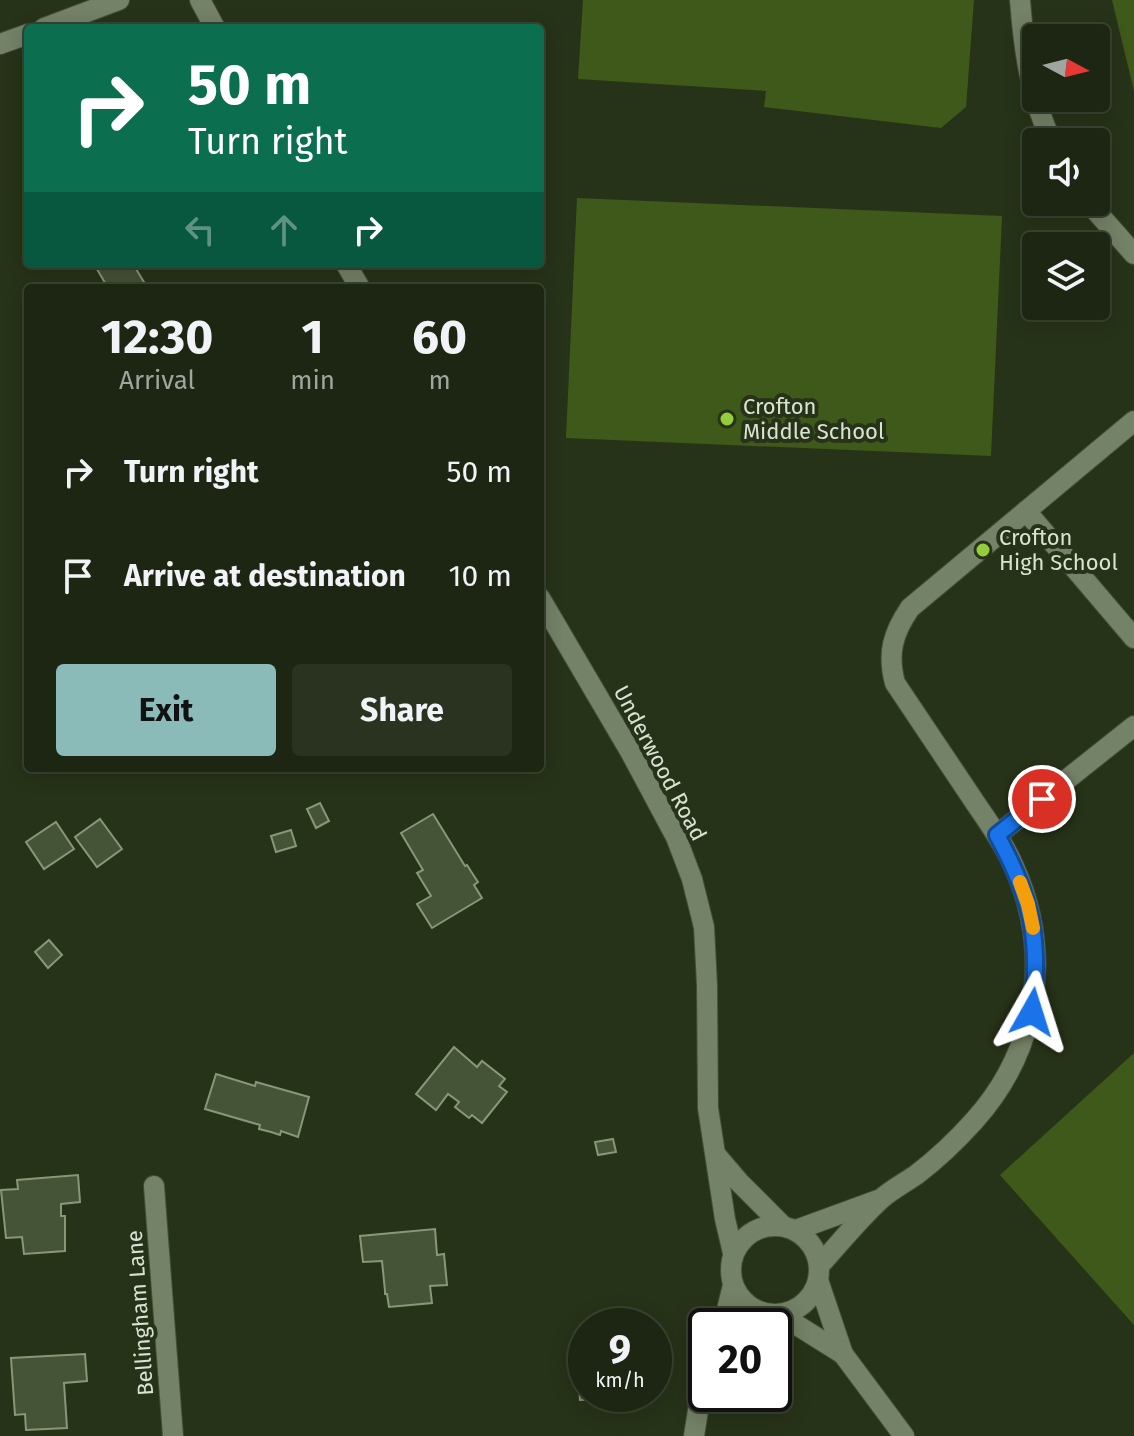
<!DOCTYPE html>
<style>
body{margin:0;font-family:"Fira Sans",sans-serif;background:#2a3220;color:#f1f3f6;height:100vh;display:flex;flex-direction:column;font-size:30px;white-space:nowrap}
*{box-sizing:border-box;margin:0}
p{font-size:26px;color:#a0a59f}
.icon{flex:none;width:44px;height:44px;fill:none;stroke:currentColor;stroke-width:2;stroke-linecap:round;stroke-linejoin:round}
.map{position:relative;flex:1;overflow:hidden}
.side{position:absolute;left:24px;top:284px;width:520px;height:488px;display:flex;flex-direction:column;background:#1d2612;border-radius:8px;box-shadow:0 4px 20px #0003,0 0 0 2px #3b4332}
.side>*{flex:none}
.banner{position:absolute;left:24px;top:24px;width:520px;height:244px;border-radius:8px;box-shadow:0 4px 20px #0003,0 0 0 2px #3b4332;background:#0b6e4f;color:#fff;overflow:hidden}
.needle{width:52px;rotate:97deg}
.tools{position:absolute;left:1022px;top:24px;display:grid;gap:16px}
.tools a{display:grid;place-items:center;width:88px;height:88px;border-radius:8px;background:#1d2612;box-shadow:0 4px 20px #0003,0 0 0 2px #3b4332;font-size:40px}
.speed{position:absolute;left:568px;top:1308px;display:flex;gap:16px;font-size:40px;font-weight:700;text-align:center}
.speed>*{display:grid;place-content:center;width:104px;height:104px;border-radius:50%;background:#1d2612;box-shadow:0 4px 20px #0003,0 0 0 2px #3b4332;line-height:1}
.speed small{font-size:20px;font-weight:400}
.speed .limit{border:4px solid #111;border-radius:12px;background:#fff;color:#111}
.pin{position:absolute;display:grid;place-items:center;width:68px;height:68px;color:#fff;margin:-34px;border:4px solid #fff;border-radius:50%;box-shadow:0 2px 8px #0007}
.me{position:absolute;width:88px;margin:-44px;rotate:6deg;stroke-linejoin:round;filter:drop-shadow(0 0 6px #0008)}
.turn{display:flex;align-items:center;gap:28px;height:168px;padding:0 32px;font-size:36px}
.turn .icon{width:104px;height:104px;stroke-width:2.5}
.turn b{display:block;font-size:56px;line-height:68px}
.lanes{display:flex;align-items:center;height:76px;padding:0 32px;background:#0003;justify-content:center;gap:40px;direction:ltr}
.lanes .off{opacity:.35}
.eta{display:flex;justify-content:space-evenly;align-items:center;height:136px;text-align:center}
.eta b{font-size:48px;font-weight:700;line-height:56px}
.button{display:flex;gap:16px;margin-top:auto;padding:16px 32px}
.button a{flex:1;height:92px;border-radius:8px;background:#8bbbb9;color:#111;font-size:32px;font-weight:700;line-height:92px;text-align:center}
.button a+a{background:#2a3220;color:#f1f3f6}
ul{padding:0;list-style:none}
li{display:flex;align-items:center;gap:24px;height:104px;padding:0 32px}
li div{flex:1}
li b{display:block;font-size:30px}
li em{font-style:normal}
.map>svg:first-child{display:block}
.green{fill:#3f591a}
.building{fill:#455336;stroke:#879777;stroke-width:2}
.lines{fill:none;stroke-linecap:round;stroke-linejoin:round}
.minor-casing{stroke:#444f36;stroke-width:22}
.minor{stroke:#748267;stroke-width:20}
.route-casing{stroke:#114b97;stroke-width:20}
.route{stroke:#1a73e8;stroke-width:14}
.slow{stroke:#f59e0b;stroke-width:14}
.poi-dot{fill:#93cd3d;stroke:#273318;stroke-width:3}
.labels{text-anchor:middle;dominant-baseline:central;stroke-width:8;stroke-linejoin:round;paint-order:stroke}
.poi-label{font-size:22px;fill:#dae2d1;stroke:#273318;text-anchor:start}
.street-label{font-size:22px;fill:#dae2d1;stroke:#273318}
</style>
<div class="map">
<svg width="1134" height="1436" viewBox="0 0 1134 1436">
<rect width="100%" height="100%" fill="#273318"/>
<g class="green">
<polygon points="583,0 974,0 966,107 941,128 764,107 766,91 578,79"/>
<polygon points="1112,0 1134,0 1134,91"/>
<polygon points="577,198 1002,216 991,456 566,438"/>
<polygon points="1134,1053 1134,1325 1000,1175"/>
</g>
<g class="building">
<polygon points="94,264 133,264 147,287 108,288"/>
<polygon points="320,803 329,821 316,828 307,809"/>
<polygon points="433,814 465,866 467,865 474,876 478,882 474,885 482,898 432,928 417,904 431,896 417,873 423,870 401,833"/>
<polygon points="100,819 122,849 97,867 75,837"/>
<polygon points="56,822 74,849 44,869 26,842"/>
<polygon points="291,830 296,846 276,852 271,836"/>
<polygon points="49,940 62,955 48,968 35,952"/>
<polygon points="454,1047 477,1067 482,1061 505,1079 499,1086 507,1092 482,1123 472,1115 469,1118 455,1107 459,1102 448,1094 436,1110 416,1094"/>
<polygon points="216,1074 255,1086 256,1082 309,1097 298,1137 281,1131 280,1135 271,1132 259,1129 260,1125 205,1109"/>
<polygon points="613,1139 616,1152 598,1155 595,1142"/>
<polygon points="78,1175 80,1202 61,1204 61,1216 65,1216 65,1251 24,1254 22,1237 6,1238 1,1190 18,1189 17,1180"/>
<polygon points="435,1229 437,1255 444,1254 447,1285 430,1286 432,1303 389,1307 387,1294 385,1294 385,1291 382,1261 363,1262 360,1236"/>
<polygon points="85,1354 87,1381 64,1383 67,1428 26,1430 25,1414 15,1415 11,1358"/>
<polygon points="579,1387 586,1387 586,1394 601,1394 601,1399 580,1400"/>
</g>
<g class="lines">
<defs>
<g id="minor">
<polyline points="200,0 215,28"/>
<path d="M1020,0C1024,51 1030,96 1052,142"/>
<polyline points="44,28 119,0"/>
<polyline points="0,44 28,34"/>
<polyline points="1088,202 1134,254"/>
<polyline points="346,264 360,288"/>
<polyline points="1026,511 1134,638"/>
<polyline points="540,598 631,753 676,837 692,879 704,927 707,985 708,1108 725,1219 733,1253"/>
<polyline points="997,835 1134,726"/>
<polyline points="716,1155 739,1182 783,1226"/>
<polyline points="154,1186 173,1436"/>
<circle cx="775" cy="1270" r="44"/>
<polyline points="796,1230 878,1200"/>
<path d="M819,1266C839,1244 859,1219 881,1199C891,1190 904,1183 916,1175C937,1159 956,1141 974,1121C1038,1050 1053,954 1014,867C1003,841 985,818 970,795C945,758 920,720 895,683C887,653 893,633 910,608L1134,421"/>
<polyline points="818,1280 843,1354 904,1436"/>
<polyline points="779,1314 843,1354"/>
<polyline points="723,1326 733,1285"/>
<polyline points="694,1436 699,1404 706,1385"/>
</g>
</defs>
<use href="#minor" class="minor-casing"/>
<use href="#minor" class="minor"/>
</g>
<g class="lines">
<defs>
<path id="route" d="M1032,1012C1041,939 1032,899 997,835L1042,799"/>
</defs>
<use href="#route" class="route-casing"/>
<use href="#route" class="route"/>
<polyline class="slow" points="1020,882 1028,904 1033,928"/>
</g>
<g class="poi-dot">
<circle cx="727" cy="419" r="8"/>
<circle cx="983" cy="550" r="8"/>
</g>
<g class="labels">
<g class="poi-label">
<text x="743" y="406">Crofton<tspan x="743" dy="25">Middle School</tspan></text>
<text x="999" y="537">Crofton<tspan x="999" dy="25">High School</tspan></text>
</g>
<g class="street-label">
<text transform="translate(660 763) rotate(62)">Underwood Road</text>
<text transform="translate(140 1313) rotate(-94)">Bellingham Lane</text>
</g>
</g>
</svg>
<div class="tools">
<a><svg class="needle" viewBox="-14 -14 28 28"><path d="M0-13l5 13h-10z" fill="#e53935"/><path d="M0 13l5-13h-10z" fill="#a0a59f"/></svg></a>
<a><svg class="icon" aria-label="sound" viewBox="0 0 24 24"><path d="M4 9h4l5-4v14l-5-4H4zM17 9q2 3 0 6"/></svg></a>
<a><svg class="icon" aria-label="layers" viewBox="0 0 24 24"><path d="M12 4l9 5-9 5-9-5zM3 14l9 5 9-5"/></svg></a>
</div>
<div class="speed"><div>9<small>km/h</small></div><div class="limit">20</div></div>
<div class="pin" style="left:1042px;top:799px;background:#d93025"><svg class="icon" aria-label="arrive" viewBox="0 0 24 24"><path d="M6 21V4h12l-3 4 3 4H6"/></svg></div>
<svg class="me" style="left:1032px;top:1012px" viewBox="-20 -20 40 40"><path d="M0-17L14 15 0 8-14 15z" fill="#1a73e8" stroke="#fff" stroke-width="4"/></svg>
<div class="banner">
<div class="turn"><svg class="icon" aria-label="right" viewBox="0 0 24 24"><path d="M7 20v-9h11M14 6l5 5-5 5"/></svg><div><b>50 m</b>Turn right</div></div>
<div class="lanes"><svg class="icon off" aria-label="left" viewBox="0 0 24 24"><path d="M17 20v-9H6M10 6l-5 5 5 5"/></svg><svg class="icon off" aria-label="ahead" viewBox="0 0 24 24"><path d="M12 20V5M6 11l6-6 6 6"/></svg><svg class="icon" aria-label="right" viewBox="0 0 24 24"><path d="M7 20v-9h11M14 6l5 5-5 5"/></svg></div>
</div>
<section class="side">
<div class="eta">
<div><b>12:30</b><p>Arrival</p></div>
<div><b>1</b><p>min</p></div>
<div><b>60</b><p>m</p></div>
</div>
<ul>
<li><svg class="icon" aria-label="right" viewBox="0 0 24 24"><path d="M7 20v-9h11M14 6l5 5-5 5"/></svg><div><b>Turn right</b></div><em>50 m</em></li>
<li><svg class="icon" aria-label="arrive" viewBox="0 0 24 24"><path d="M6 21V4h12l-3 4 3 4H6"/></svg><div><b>Arrive at destination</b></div><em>10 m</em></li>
</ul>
<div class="button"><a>Exit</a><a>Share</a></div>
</section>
</div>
